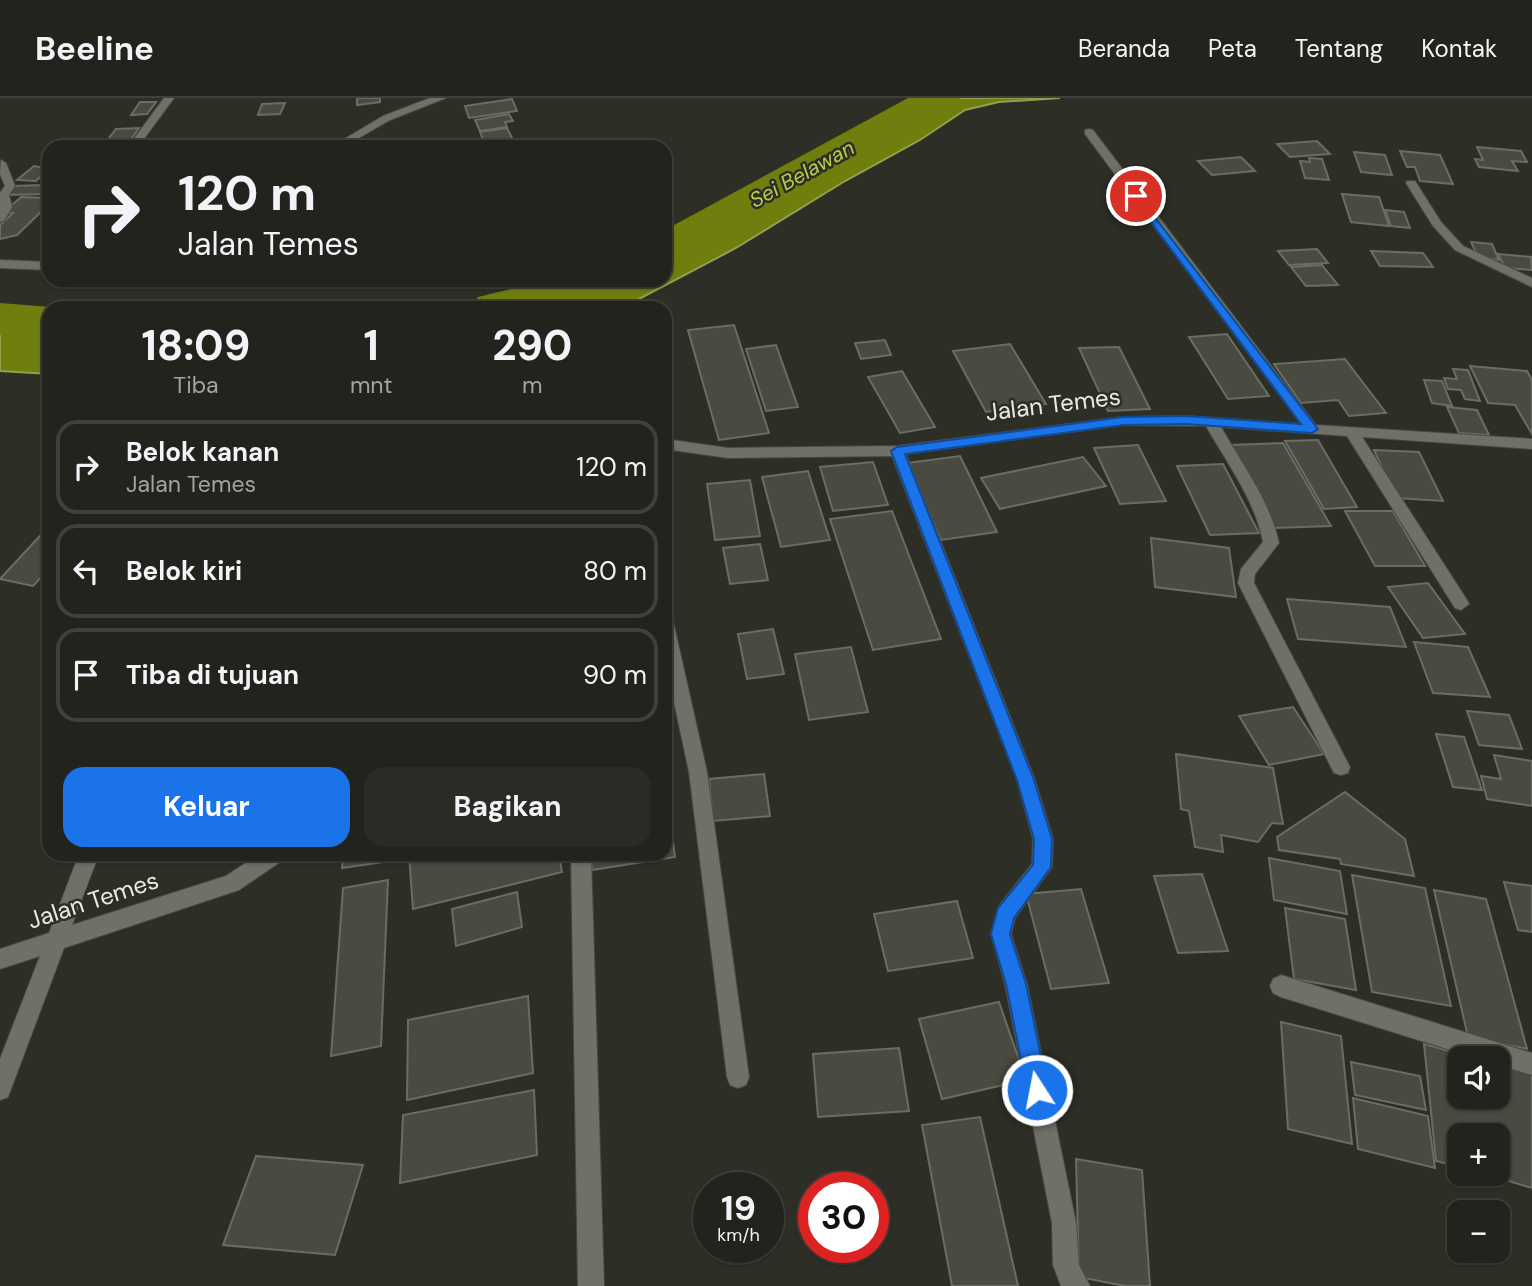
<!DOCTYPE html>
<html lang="id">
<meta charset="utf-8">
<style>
body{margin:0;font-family:"DM Sans",sans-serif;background:#2a2b25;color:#f1f3f6;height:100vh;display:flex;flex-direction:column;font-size:26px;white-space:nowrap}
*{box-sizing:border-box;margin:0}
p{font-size:23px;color:#a2a4a3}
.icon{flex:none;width:38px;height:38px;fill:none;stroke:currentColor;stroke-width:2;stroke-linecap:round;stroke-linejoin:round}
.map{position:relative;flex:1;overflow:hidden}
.side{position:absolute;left:42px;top:203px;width:630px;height:560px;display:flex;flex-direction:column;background:#22231c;border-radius:21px;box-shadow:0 2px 5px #0004,0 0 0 2px #3f403b}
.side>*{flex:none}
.hud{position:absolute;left:42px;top:42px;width:630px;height:147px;border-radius:21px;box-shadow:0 2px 5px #0004,0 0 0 2px #3f403b;background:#22231c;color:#f1f3f6;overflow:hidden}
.controls{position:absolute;left:1447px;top:948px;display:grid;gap:14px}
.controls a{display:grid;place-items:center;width:63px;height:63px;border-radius:14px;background:#22231c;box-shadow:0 2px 5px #0004,0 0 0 2px #3f403b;font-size:35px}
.speed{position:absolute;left:693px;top:1074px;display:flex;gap:14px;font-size:35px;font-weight:700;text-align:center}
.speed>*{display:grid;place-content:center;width:91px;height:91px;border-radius:50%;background:#22231c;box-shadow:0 2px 5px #0004,0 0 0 2px #3f403b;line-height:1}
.speed small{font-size:18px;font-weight:400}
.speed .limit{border:10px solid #d22;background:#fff;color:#111}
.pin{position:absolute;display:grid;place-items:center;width:60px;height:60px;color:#fff;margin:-30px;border:4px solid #fff;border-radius:50%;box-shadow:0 2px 7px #0007}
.me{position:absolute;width:77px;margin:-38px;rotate:349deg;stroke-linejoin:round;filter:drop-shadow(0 0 5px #0008)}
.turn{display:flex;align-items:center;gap:24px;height:147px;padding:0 21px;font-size:32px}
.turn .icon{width:91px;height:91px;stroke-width:2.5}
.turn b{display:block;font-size:49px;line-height:60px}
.eta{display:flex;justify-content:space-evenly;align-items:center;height:119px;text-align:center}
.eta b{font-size:42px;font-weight:700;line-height:49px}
.cta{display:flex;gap:14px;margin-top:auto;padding:14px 21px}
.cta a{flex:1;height:80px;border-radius:21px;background:#1a73e8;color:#fff;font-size:28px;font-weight:700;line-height:80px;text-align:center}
.cta a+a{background:#2a2b25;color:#f1f3f6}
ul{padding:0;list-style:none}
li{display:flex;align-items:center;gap:21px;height:94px;margin:0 14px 10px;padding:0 7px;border:4px solid #3f403b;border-radius:21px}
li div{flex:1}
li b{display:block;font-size:26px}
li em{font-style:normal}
header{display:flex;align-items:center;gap:42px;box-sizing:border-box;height:98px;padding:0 35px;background:#22231c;border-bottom:2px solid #3f403b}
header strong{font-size:33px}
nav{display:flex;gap:38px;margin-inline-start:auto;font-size:24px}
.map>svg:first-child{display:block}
.water{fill:#6f7e0d;stroke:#949f4e;stroke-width:2}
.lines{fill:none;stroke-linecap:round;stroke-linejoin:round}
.river{fill:#6f7e0d;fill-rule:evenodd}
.building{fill:#494b41;stroke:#6b6d63;stroke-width:2}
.minor-casing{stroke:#494b42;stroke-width:2}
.tertiary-casing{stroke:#494b42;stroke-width:2}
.minor{fill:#6f7167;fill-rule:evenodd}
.tertiary{fill:#6f7167;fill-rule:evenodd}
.route{fill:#1a73e8;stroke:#114b97;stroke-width:2}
.labels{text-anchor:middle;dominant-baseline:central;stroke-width:5;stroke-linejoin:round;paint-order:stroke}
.far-water-label{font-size:21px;font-style:italic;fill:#b9cf4b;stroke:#2d2f26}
.street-label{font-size:24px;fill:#eaebe5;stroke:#2d2f26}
</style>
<header>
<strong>Beeline</strong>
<nav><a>Beranda</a><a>Peta</a><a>Tentang</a><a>Kontak</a></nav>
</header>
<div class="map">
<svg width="1532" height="1188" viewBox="0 0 1532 1188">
<rect width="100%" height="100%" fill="#2d2f26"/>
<g class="water">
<polygon points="939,0 1060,0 999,4 965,12 920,42 845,83 736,150 622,210 526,210 578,198 619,182 665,182 665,161 813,80 855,54 890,24"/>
<polygon points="0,225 49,226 49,276 0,273"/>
</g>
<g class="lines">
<g class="river">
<polygon points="908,0 960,0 954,9 730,138 683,163 665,167 665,132"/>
<path d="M549,182H625C598,221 513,210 470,210L478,199Z"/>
<polygon points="0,205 63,210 49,210 49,239 0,237"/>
</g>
</g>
<g class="building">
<polygon points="357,0 380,0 380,4 357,7"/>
<polygon points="512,1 517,13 469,20 465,8"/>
<polygon points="140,4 156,4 147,16 131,17"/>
<polygon points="285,5 280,16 258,17 262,6"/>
<polygon points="509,16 513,23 505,24 507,29 480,33 475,22"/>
<polygon points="139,30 130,43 106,44 116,31"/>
<polygon points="507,30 516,48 486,49 480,34"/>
<polygon points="1317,43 1330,56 1290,59 1277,46"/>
<polygon points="95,45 92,49 50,49 52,47"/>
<polygon points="1477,49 1521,53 1527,64 1512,63 1518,73 1479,69 1475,61 1483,62"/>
<polygon points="1400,53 1440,57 1453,86 1420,83 1415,69 1407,69"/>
<polygon points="1354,54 1385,57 1392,77 1361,74"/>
<polygon points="1241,59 1255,73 1212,77 1198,63"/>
<polygon points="1309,60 1322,61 1329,82 1305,80 1300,63 1310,64"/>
<polygon points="34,68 49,71 36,83 17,82"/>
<polygon points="49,80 49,96 5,97 13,88 44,87"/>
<polygon points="1342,96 1379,99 1389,128 1351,124"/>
<polygon points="21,99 49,100 49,106 17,137 0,141 0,127 13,115 3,115"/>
<polygon points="1385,112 1404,114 1410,130 1391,128"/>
<polygon points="1471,144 1492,146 1499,162 1478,159"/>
<polygon points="1317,151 1328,165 1289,167 1278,153"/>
<polygon points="1371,153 1423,155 1433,169 1380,168"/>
<polygon points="1498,156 1531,159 1532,172 1505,170"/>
<polygon points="1322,167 1338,187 1306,188 1291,169"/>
<polygon points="94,182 139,182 92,188"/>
<polygon points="734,227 769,335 719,342 688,232"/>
<polygon points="1227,236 1269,298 1228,301 1189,239"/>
<polygon points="885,242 891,257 861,261 855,245"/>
<polygon points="1010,246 1046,306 986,314 953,253"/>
<polygon points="776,247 798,309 766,313 746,251"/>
<polygon points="1119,249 1150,311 1108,313 1079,250"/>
<polygon points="1345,261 1386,315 1349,318 1338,302 1301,305 1274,266"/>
<polygon points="1470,268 1527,273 1532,282 1532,336 1515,307 1488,305"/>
<polygon points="1453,271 1468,272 1480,303 1465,301 1461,292 1448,291 1444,280 1457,281"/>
<polygon points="902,273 935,329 900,335 868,279"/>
<polygon points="1424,282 1442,283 1452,308 1432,305"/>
<polygon points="1447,309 1477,312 1489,337 1459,335"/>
<polygon points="1318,342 1357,409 1324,411 1285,343"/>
<polygon points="1283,345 1331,428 1274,430 1231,347"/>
<polygon points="1138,347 1166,403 1120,406 1094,350"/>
<polygon points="1374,352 1419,354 1443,403 1396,400"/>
<polygon points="960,358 997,434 941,442 907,365"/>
<polygon points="1083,359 1106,388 1000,411 981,380"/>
<polygon points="873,364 888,407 833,413 820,369"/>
<polygon points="1223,366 1259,435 1210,437 1177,368"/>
<polygon points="808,373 830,442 781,449 762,379"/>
<polygon points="750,382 760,438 715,442 707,386"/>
<polygon points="892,413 941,541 873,552 830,421"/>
<polygon points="1345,413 1393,413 1425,468 1375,468"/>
<polygon points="49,428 49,471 33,488 0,481"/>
<polygon points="1151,440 1229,450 1236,499 1155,489"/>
<polygon points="760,446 768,482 730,486 723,450"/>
<polygon points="1428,485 1465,536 1423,540 1388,489"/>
<polygon points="1287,501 1390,509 1406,549 1298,541"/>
<polygon points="773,531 784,576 747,581 738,536"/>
<polygon points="1414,544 1468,549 1490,599 1433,595"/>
<polygon points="851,549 868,614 809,622 795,556"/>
<polygon points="1293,609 1324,656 1269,667 1239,618"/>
<polygon points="1467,613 1509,617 1522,651 1479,647"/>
<polygon points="1436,636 1464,639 1482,692 1453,689"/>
<polygon points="1176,656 1273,670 1283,726 1272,725 1258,744 1221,737 1223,754 1195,749 1189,713 1181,711"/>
<polygon points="1494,657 1532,663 1532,708 1487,701 1481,678 1501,681"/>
<polygon points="764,676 770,718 713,723 709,681"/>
<polygon points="1345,694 1405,741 1414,778 1341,766 1340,761 1279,752 1277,739"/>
<polygon points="669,712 675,759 592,772 591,756 665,756 665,713"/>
<polygon points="343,756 391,756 390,763 342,770"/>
<polygon points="409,756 559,756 562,774 413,811"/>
<polygon points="1269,760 1340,773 1347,816 1274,802"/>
<polygon points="1202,776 1228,853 1178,855 1154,778"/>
<polygon points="1352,777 1425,790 1451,908 1372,894"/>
<polygon points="388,782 381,948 331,958 343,790"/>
<polygon points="1504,784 1532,788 1532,834 1518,832"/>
<polygon points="1081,791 1109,885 1051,891 1026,796"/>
<polygon points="1434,792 1486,801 1527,951 1468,939"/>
<polygon points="517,794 522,829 456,848 452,811"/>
<polygon points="957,803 973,860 888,873 874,816"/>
<polygon points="1285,810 1345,821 1356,892 1294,881"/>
<polygon points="528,898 533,975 407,1002 408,922"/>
<polygon points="999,904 1026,982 942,1001 919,921"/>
<polygon points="1281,924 1341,938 1352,1046 1288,1031"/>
<polygon points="1424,946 1479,961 1460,961 1460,999 1498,999 1498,966 1532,975 1532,1090 1485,1076 1498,1076 1498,1038 1460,1038 1460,1069 1436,1063"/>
<polygon points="899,950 909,1013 818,1019 813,956"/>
<polygon points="1351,964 1420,978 1426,1012 1355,997"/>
<polygon points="534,992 537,1057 400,1085 403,1017"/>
<polygon points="1353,1000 1428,1018 1435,1070 1358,1051"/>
<polygon points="980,1019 1018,1188 952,1188 922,1027"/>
<polygon points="256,1058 363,1067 335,1157 223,1147"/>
<polygon points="1076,1061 1142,1072 1150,1188 1125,1188 1079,1179"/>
</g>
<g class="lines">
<defs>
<g id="minor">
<polygon points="164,0 174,0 138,49 128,49"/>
<path d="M1089,31L1093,32L1316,327L1532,341V351L1362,339L1467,502L1469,506L1461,512L1455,510L1347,338L1221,329C1242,366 1270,403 1279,445L1255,476L1254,485L1350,669L1348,675L1341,677L1334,675L1238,485L1241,471L1263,444C1255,402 1227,365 1206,328L1123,327L906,356L1035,682L1053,741L1052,769L1015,820L1011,836L1027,886L1076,1125L1079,1167L1090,1188H1061L1053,1167L1052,1125L1005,886L991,836L998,809L1032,766L1033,741L1017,682L892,358L728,360L665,351V341L728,350L897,348L1123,319L1186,318L1301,326L1085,36V32Z"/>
<polygon points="1,62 6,65 15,88 9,97 12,109 4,123 0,124 0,95 5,88 0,76"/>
<polygon points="1407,83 1415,83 1441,124 1463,148 1532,180 1532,189 1455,152 1433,128 1406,85"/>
<polygon points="665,517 673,523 707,674 749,979 746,987 738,990 730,987 727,979 689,674 665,562"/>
<polygon points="79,756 99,756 72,827 226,778 259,756 286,756 283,762 239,792 64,850 8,999 0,1002 0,961 40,858 0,871 0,851 49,835"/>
<polygon points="571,756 591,756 604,1188 578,1188"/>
<polygon points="1281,877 1532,955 1532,977 1498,967 1498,961 1479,961 1281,899 1273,895 1270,888 1273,881"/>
</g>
<g id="tertiary">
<polygon points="430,0 446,0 390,22 343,49 331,49 383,18"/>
<polygon points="0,162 49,164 49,172 0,170"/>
</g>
</defs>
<use href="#minor" class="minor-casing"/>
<use href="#tertiary" class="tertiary-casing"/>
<use href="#minor" class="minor"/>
<use href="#tertiary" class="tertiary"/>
</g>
<polygon class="route" points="1136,95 1318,331 1312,335 1186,326 1123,327 905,356 1034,682 1052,741 1051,769 1014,820 1010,836 1026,886 1048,992 1045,999 1037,1002 1030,999 1027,992 1006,886 991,836 998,810 1033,767 1034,741 1017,682 891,353 897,349 1123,319 1186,318 1301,326 1133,100"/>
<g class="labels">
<g class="far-water-label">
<text transform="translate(802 76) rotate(-29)">Sei Belawan</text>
</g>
<g class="street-label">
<text transform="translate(1053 306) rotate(-7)">Jalan Temes</text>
<text transform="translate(93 802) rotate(-18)">Jalan Temes</text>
</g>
</g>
</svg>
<div class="controls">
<a><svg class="icon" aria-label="sound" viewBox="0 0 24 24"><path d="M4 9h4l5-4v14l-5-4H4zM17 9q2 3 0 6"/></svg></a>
<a>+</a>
<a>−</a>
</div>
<div class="speed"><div>19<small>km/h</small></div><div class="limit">30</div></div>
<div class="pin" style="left:1136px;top:98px;background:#d93025"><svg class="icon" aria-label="arrive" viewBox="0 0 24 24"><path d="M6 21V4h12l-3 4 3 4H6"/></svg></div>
<svg class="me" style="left:1037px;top:992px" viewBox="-20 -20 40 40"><circle r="17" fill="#1a73e8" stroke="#fff" stroke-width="3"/><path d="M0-11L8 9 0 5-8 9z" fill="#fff"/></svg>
<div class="hud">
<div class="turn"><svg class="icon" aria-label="right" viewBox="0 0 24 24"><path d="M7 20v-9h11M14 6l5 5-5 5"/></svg><div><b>120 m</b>Jalan Temes</div></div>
</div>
<section class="side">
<div class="eta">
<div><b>18:09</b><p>Tiba</p></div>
<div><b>1</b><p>mnt</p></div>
<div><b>290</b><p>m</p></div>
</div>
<ul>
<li><svg class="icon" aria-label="right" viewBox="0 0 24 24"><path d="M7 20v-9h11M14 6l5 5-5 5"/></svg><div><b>Belok kanan</b><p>Jalan Temes</p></div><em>120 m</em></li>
<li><svg class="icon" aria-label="left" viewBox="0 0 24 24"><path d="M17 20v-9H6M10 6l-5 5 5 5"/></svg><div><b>Belok kiri</b></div><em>80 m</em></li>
<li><svg class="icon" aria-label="arrive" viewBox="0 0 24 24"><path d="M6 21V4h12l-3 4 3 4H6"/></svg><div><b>Tiba di tujuan</b></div><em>90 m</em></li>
</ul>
<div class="cta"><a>Keluar</a><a>Bagikan</a></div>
</section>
</div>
